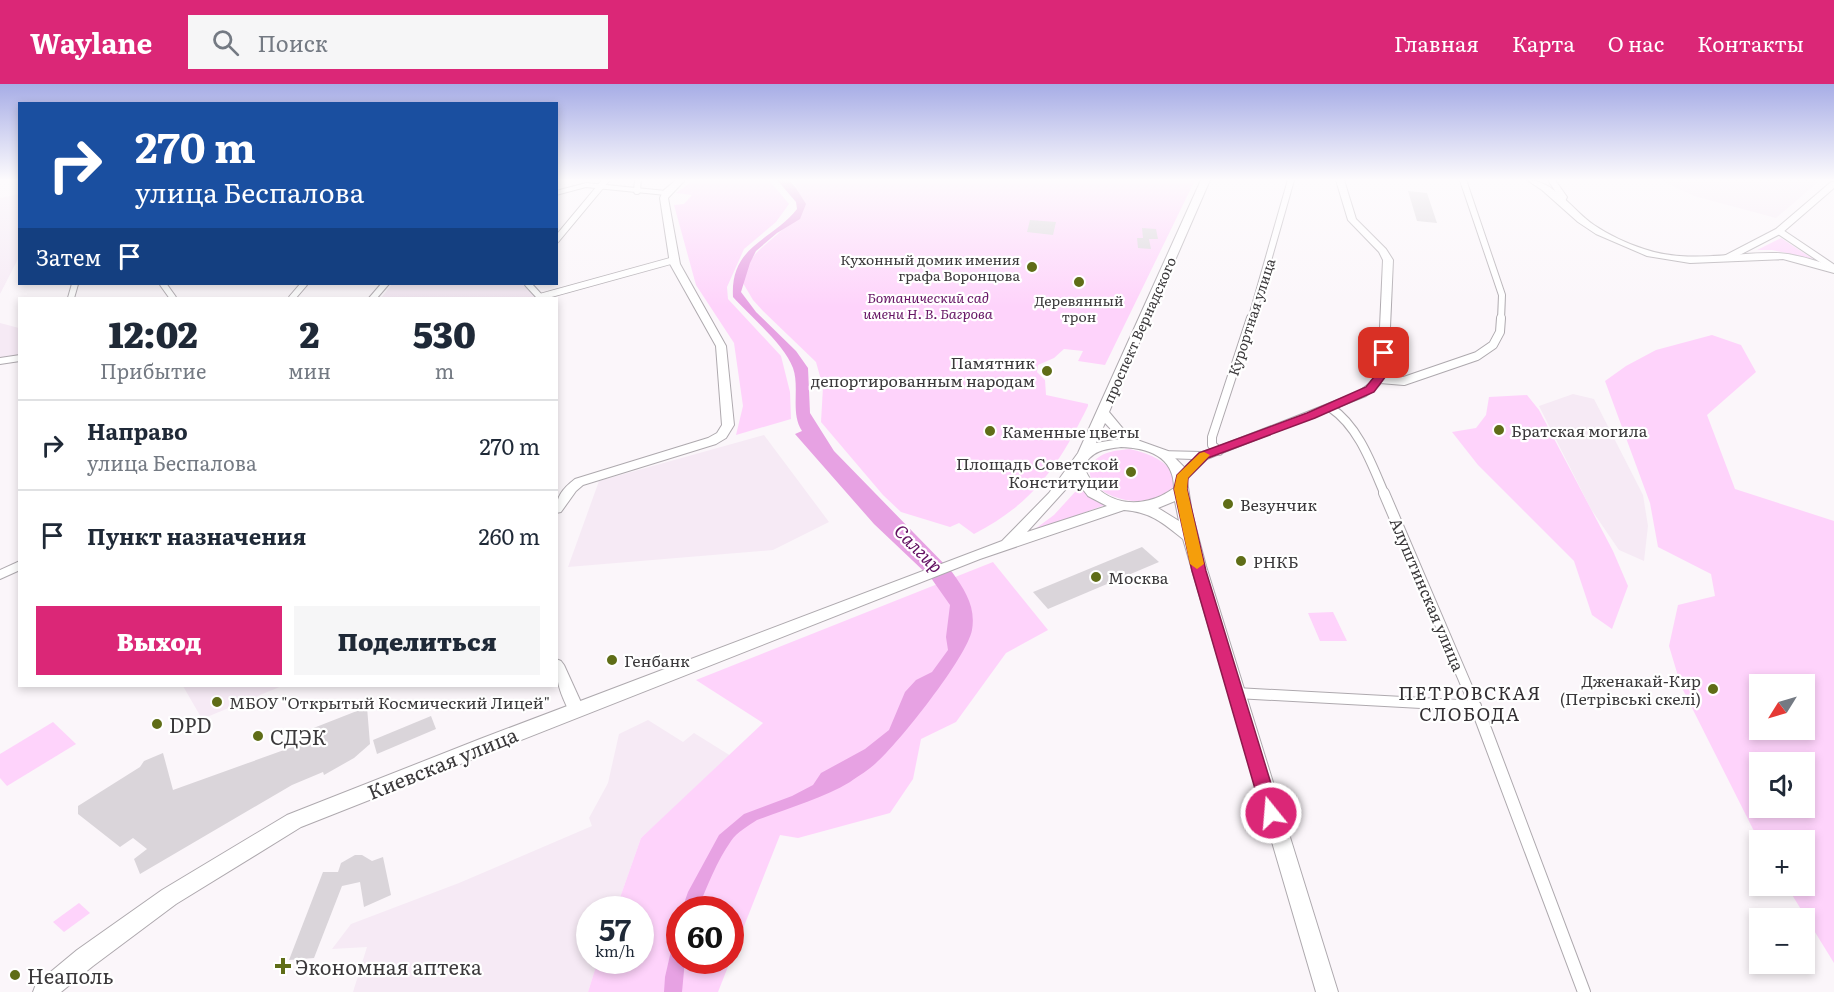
<!DOCTYPE html>
<html lang="ru">
<meta charset="utf-8">
<style>
body{margin:0;font-family:Literata,serif;background:#f6f6f7;color:#1f2937;height:100vh;display:flex;flex-direction:column;font-size:22px;white-space:nowrap}
*{box-sizing:border-box;margin:0}
p{font-size:20px;color:#747a83}
.icon{flex:none;width:33px;height:33px;fill:none;stroke:currentColor;stroke-width:2;stroke-linecap:round;stroke-linejoin:round}
.map{position:relative;flex:1;overflow:hidden}
.panel{position:absolute;left:18px;top:213px;width:540px;height:390px;display:flex;flex-direction:column;background:#fff;border-radius:0px;box-shadow:0 3px 9px #0003}
.panel>*{flex:none}
.guide{position:absolute;left:18px;top:18px;width:540px;height:183px;border-radius:0px;box-shadow:0 3px 9px #0003;background:#1a4fa0;color:#fff;overflow:hidden}
.needle{width:39px;rotate:233deg}
.fabs{position:absolute;left:1749px;top:590px;display:grid;gap:12px}
.fabs a{display:grid;place-items:center;width:66px;height:66px;border-radius:0px;background:#fff;box-shadow:0 3px 9px #0003;font-size:30px}
.speed{position:absolute;left:576px;top:812px;display:flex;gap:12px;font-size:30px;font-weight:700;text-align:center}
.speed>*{display:grid;place-content:center;width:78px;height:78px;border-radius:50%;background:#fff;box-shadow:0 3px 9px #0003;line-height:1}
.speed small{font-size:15px;font-weight:400}
.speed .limit{border:9px solid #d22;background:#fff;color:#111}
.pin{position:absolute;display:grid;place-items:center;width:51px;height:51px;color:#fff;margin:-26px;border-radius:12px;box-shadow:0 3px 9px #0006}
.me{position:absolute;width:66px;margin:-33px;rotate:343deg;stroke-linejoin:round;filter:drop-shadow(0 0 4px #0008)}
.turn{display:flex;align-items:center;gap:21px;height:126px;padding:0 18px;font-size:27px}
.turn .icon{width:78px;height:78px;stroke-width:2.5}
.turn b{display:block;font-size:42px;line-height:51px}
.then{display:flex;align-items:center;height:57px;padding:0 18px;background:#0003;gap:12px;font-size:22px}
.eta{display:flex;justify-content:space-evenly;align-items:center;height:102px;text-align:center}
.eta b{font-size:36px;font-weight:800;line-height:42px}
.primary-button{display:flex;gap:12px;margin-top:auto;padding:12px 18px}
.primary-button a{flex:1;height:69px;border-radius:0px;background:#db2777;color:#fff;font-size:24px;font-weight:800;line-height:69px;text-align:center}
.primary-button a+a{background:#f6f6f7;color:#1f2937}
ul{padding:0;list-style:none}
li{display:flex;align-items:center;gap:18px;height:90px;padding:0 18px;border-top:2px solid #e0e1e3}
li div{flex:1}
li b{display:block;font-size:22px}
li em{font-style:normal}
header{display:flex;align-items:center;gap:36px;box-sizing:border-box;height:84px;padding:0 30px;background:#db2777;color:#fff}
header strong{font-size:28px}
nav{display:flex;gap:33px;margin-inline-start:auto;font-size:21px}
.search{width:420px;height:54px;background:#f6f6f7;display:flex;align-items:center;gap:15px;box-sizing:border-box;padding:0 21px;border-radius:0px;color:#747a83;font-size:22px}
.map>svg:first-child{display:block}
.built{fill:#f6eaf5}
.green{fill:#fed3fb;fill-rule:evenodd}
.water{fill:#e7a2e3}
.building{fill:#dad5da}
.lines{fill:none;stroke-linecap:round;stroke-linejoin:round}
.minor-far3-casing{stroke:#aea9ae;stroke-width:8}
.minor-far2-casing{stroke:#aea9ae;stroke-width:10}
.minor-far1-casing{stroke:#aea9ae;stroke-width:12}
.minor-casing{stroke:#aea9ae;stroke-width:14}
.tertiary-casing{stroke:#aea9ae;stroke-width:2}
.secondary-casing{stroke:#aea9ae;stroke-width:2}
.primary-casing{stroke:#aea9ae;stroke-width:2}
.minor-far3{stroke:#fff;stroke-width:6}
.minor-far2{stroke:#fff;stroke-width:8}
.minor-far1{stroke:#fff;stroke-width:10}
.minor{stroke:#fff;stroke-width:12}
.tertiary{fill:#fff;fill-rule:evenodd}
.secondary{fill:#fff;fill-rule:evenodd}
.primary{fill:#fff;fill-rule:evenodd}
.route{fill:#db2777;stroke:#8e194d;stroke-width:1.5}
.slow{fill:#f59e0b}
.poi-dot{fill:#5f6d17;stroke:#fff;stroke-width:2}
.labels{text-anchor:middle;dominant-baseline:central;stroke-width:4.5;stroke-linejoin:round;paint-order:stroke}
.far-poi-label{font-size:14px;fill:#3b393b;stroke:#fff;text-anchor:end}
.far-park-label{font-size:14px;font-style:italic;fill:#661665;stroke:#fff}
.far-street-label{font-size:14px;fill:#3b393b;stroke:#fff}
.poi-label{font-size:16px;fill:#3b393b;stroke:#fff;text-anchor:start}
.street-label{font-size:16px;fill:#3b393b;stroke:#fff}
.water-label{font-size:18px;font-style:italic;fill:#621061;stroke:#fff}
.neighbourhood-label{font-size:18px;letter-spacing:1.5px;fill:#312d31;stroke:#fff}
.near-poi-label{font-size:20px;fill:#3b393b;stroke:#fff;text-anchor:start}
.near-street-label{font-size:20px;fill:#3b393b;stroke:#fff}
</style>
<header>
<strong>Waylane</strong>
<div class="search"><svg class="icon" aria-label="search" viewBox="0 0 24 24"><circle cx="10" cy="10" r="6"/><path d="M15 15l6 6"/></svg>Поиск</div>
<nav><a>Главная</a><a>Карта</a><a>О нас</a><a>Контакты</a></nav>
</header>
<div class="map">
<svg width="1834" height="908" viewBox="0 0 1834 908">
<rect width="100%" height="100%" fill="#fbf6fa"/>
<g class="built">
<polygon points="1660,96 1821,96 1776,134 1694,112"/>
<polygon points="19,110 19,173 0,210 0,114"/>
<polygon points="392,200 524,200 535,214 381,214"/>
<polygon points="0,239 19,244 19,273 0,276"/>
<polygon points="1573,310 1594,315 1643,411 1648,442 1644,477 1619,466 1591,425 1539,322"/>
<polygon points="764,351 829,438 773,466 568,483 599,397"/>
<polygon points="183,602 282,602 202,635"/>
<polygon points="648,636 683,658 694,649 731,672 641,754 616,825 590,825 590,876 598,876 588,908 353,908 367,863 332,865 351,840 459,799 592,742 589,734 608,699 619,650"/>
</g>
<g class="green">
<polygon points="694,96 769,96 789,120 776,138 744,165 727,203 728,215 781,272 790,308 791,335 736,351 743,322 734,259 696,201 674,121 684,120 692,111 676,109"/>
<path d="M793,96H1195L1105,281L1078,277L1083,267L1064,265L1054,274L1038,281L1037,288L1045,296L1046,311L1088,320V322C1059,381 1034,419 974,450L959,439L950,443L901,428L883,411L821,338L823,303L816,278L763,227L753,216L743,199C751,166 759,168 782,146C790,139 797,129 804,120Z"/>
<polygon points="1781,154 1813,175 1772,166 1757,166"/>
<path d="M1712,251L1741,261L1756,288L1707,331L1735,405L1834,437V879L1786,801H1804V756L1759,757L1681,602L1669,562L1678,521L1715,512L1711,490L1658,463L1650,419L1605,297L1626,282L1656,266ZM1760,600H1804V645H1760ZM1760,678H1804V723H1760Z"/>
<polygon points="1527,311 1539,326 1613,467 1628,502 1612,545 1592,531 1574,477 1478,381 1452,348 1476,344 1486,331 1489,313"/>
<path d="M1130,365C1149,370 1162,374 1174,390L1173,403C1170,405 1166,410 1163,412C1143,423 1106,416 1093,398C1090,394 1090,389 1089,384C1099,368 1111,367 1130,365Z"/>
<polygon points="1084,406 1105,421 1031,448 1054,431 1075,408"/>
<path d="M993,478L1048,546L1006,569L956,638L921,655L913,695L890,729L798,754L780,751L718,908H588L598,876H640V825H616L641,754L763,639L696,596ZM680,825H730V876H680Z"/>
<polygon points="1333,528 1347,557 1320,557 1308,529"/>
<polygon points="53,638 76,660 7,702 0,694 0,670"/>
<polygon points="79,819 90,829 64,848 53,838"/>
</g>
<g class="water">
<path d="M777,96H789L796,104L806,120L800,135L777,149L756,167L750,179L741,208L756,228L796,267L808,284L810,329L834,367L952,488C965,506 976,523 972,546C967,573 898,660 876,679C869,686 858,692 850,698C824,714 786,725 757,736C748,742 737,748 731,757C717,777 707,802 698,825H682L688,808L719,751L744,730L792,712L813,701L821,689L865,665L889,646L905,608L916,596L932,588L948,566L946,553L950,521L931,494L874,440L795,350L802,347C790,329 800,304 793,284C784,260 750,232 733,213C730,161 772,157 797,125L796,118Z"/>
<polygon points="679,832 680,876 685,876 682,908 664,908 665,893"/>
</g>
<g class="building">
<polygon points="1408,107 1427,109 1437,139 1417,137"/>
<polygon points="1030,136 1056,138 1053,151 1027,148"/>
<polygon points="1142,144 1156,145 1158,155 1149,155 1151,165 1138,164 1137,154 1143,154"/>
<polygon points="1142,463 1159,478 1048,525 1033,508"/>
<polygon points="367,623 370,660 354,674 324,691 323,688 292,701 140,790 134,775 147,765 133,754 120,763 78,730 78,722 140,683 144,677 163,669 173,706 312,656 311,645"/>
<polygon points="431,632 436,645 377,670 373,656"/>
<polygon points="355,771 362,771 372,777 383,773 391,811 364,823 360,798 342,802 314,874 289,876 323,788 338,788 341,779"/>
</g>
<g class="lines">
<defs>
<g id="minor-far3">
<polyline points="1463,96 1502,211 1501,236"/>
<polyline points="637,107 638,96"/>
<polyline points="1779,147 1834,184"/>
<polyline points="556,156 606,96"/>
<polyline points="163,200 173,214"/>
<polyline points="528,200 540,213 674,176"/>
<polyline points="71,214 75,200"/>
<polyline points="292,214 304,200"/>
<polyline points="1251,236 1291,96"/>
</g>
<g id="minor-far2">
<polyline points="1380,295 1404,297 1477,272 1493,261 1500,248 1501,234"/>
<path d="M1331,324C1359,343 1372,381 1385,411"/>
<polyline points="1219,367 1212,361 1212,353 1251,234"/>
</g>
<g id="minor-far1">
<polyline points="1384,409 1479,631"/>
<polyline points="1236,609 1476,622"/>
</g>
<polyline id="minor" points="1479,629 1584,908"/>
<g id="tertiary">
<polygon points="1548,96 1555,96 1567,113 1564,120 1557,118 1559,113"/>
<polygon points="1831,98 1834,98 1834,104 1782,149 1728,177 1722,177 1722,173 1776,145"/>
<polygon points="586,99 666,107 670,109 666,111 586,103 556,111 556,107"/>
<polygon points="381,200 389,200 377,214 369,214"/>
<polygon points="20,271 20,277 0,280 0,274"/>
<polygon points="20,477 20,486 0,495 0,486"/>
</g>
<g id="secondary">
<path d="M676,96H685L668,114L680,180L726,262L734,341L726,354L716,360L583,401L576,407L561,428L556,429C556,413 562,405 575,395L708,354L717,349L722,341L716,262L670,180L660,114L663,107Z"/>
<path d="M1336,96H1344L1356,135L1386,165L1393,176L1388,288C1383,298 1376,306 1366,312L1207,375L1186,396H1178L1176,393L1178,390L1193,375L1163,374L1157,370L1159,367L1202,368L1215,364L1358,308L1370,299L1378,288L1383,176L1379,168L1348,136Z"/>
<path d="M1527,96C1554,96 1573,127 1594,141C1609,151 1626,159 1644,165C1688,180 1731,168 1776,169C1796,170 1815,176 1834,183V189L1783,175L1690,179L1647,172L1596,150L1578,138L1542,106Z"/>
<path d="M556,575L561,577L564,581L584,625L582,629L576,631L570,629C560,609 556,598 556,575Z"/>
</g>
<path id="primary" d="M1201,96H1210L1109,328L1124,346L1140,357L1168,367L1185,384L1192,429L1206,482L1338,908H1316L1183,455C1163,439 1151,428 1124,426L980,475L301,743L176,820L93,882L61,908H33L36,900L77,866L162,806L287,731L480,655L1002,457L1049,409L1078,369ZM1105,339L1120,355L1096,359ZM1121,363C1148,364 1174,372 1174,404C1142,428 1099,422 1084,383C1090,367 1105,365 1121,363ZM1075,395L1088,412L1107,422L1027,448ZM1175,417L1179,437L1158,424Z"/>
</defs>
<use href="#minor-far3" class="minor-far3-casing"/>
<use href="#minor-far2" class="minor-far2-casing"/>
<use href="#minor-far1" class="minor-far1-casing"/>
<use href="#minor" class="minor-casing"/>
<use href="#tertiary" class="tertiary-casing"/>
<use href="#secondary" class="secondary-casing"/>
<use href="#primary" class="primary-casing"/>
<use href="#minor-far3" class="minor-far3"/>
<use href="#minor-far2" class="minor-far2"/>
<use href="#minor-far1" class="minor-far1"/>
<use href="#minor" class="minor"/>
<use href="#tertiary" class="tertiary"/>
<use href="#secondary" class="secondary"/>
<use href="#primary" class="primary"/>
</g>
<linearGradient id="sky" x2="0" y2="1"><stop stop-color="#a7ade6"/><stop offset="0.43" stop-color="#fdfbfd"/><stop offset="1" stop-color="#fdfbfd" stop-opacity="0"/></linearGradient>
<rect width="1834" height="223" fill="url(#sky)"/>
<polygon class="route" points="1384,265 1389,269 1389,288 1374,308 1315,334 1208,374 1188,394 1187,405 1206,487 1280,729 1277,734 1271,736 1264,734 1262,729 1192,487 1174,405 1177,391 1199,369 1307,329 1366,303 1378,288 1379,269"/>
<polygon class="slow" points="1204,368 1210,371 1188,394 1187,405 1204,480 1197,485 1190,480 1174,405 1177,391 1200,369"/>
<g class="poi-dot">
<circle cx="1032" cy="183" r="6"/>
<circle cx="1079" cy="198" r="6"/>
<circle cx="1047" cy="287" r="6"/>
<circle cx="1499" cy="346" r="6"/>
<circle cx="990" cy="347" r="6"/>
<circle cx="1131" cy="388" r="6"/>
<circle cx="1228" cy="420" r="6"/>
<circle cx="1241" cy="477" r="6"/>
<circle cx="1096" cy="493" r="6"/>
<circle cx="612" cy="576" r="6"/>
<circle cx="1713" cy="605" r="6"/>
<circle cx="217" cy="618" r="6"/>
<circle cx="157" cy="640" r="6"/>
<circle cx="258" cy="652" r="6"/>
<path d="M280 873h6v6h6v6h-6v6h-6v-6h-6v-6h6z"/>
<circle cx="15" cy="891" r="6"/>
</g>
<g class="labels">
<g class="far-poi-label">
<text x="1020" y="175">Кухонный домик имения<tspan x="1020" dy="16">графа Воронцова</tspan></text>
<text x="1079" y="216" text-anchor="middle">Деревянный<tspan x="1079" dy="16">трон</tspan></text>
</g>
<g class="far-park-label">
<text x="928" y="213">Ботанический сад<tspan x="928" dy="16">имени Н. В. Багрова</tspan></text>
</g>
<g class="far-street-label">
<text transform="translate(1251 233) rotate(-72)">Курортная улица</text>
<text transform="translate(1139 246) rotate(-66)">проспект Вернадского</text>
</g>
<g class="poi-label">
<text x="1035" y="278" text-anchor="end">Памятник<tspan x="1035" dy="18">депортированным народам</tspan></text>
<text x="1511" y="346">Братская могила</text>
<text x="1002" y="347">Каменные цветы</text>
<text x="1119" y="379" text-anchor="end">Площадь Советской<tspan x="1119" dy="18">Конституции</tspan></text>
<text x="1240" y="420">Везунчик</text>
<text x="1253" y="477">РНКБ</text>
<text x="1108" y="493">Москва</text>
<text x="624" y="576">Генбанк</text>
<text x="1701" y="596" text-anchor="end">Дженакай-Кир<tspan x="1701" dy="18">(Петрівські скелі)</tspan></text>
<text x="229" y="618">МБОУ "Открытый Космический Лицей"</text>
</g>
<g class="street-label">
<text transform="translate(1428 510) rotate(67)">Алуштинская улица</text>
</g>
<g class="water-label">
<text transform="translate(919 464) rotate(45)">Салгир</text>
</g>
<g class="neighbourhood-label">
<text x="1470" y="608">ПЕТРОВСКАЯ<tspan x="1470" dy="21">СЛОБОДА</tspan></text>
</g>
<g class="near-poi-label">
<text x="169" y="640">DPD</text>
<text x="270" y="652">СДЭК</text>
<text x="295" y="882">Экономная аптека</text>
<text x="27" y="891">Неаполь</text>
</g>
<g class="near-street-label">
<text transform="translate(442 678) rotate(-22)">Киевская улица</text>
</g>
</g>
</svg>
<div class="fabs">
<a><svg class="needle" viewBox="-14 -14 28 28"><path d="M0-13l5 13h-10z" fill="#e53935"/><path d="M0 13l5-13h-10z" fill="#747a83"/></svg></a>
<a><svg class="icon" aria-label="sound" viewBox="0 0 24 24"><path d="M4 9h4l5-4v14l-5-4H4zM17 9q2 3 0 6"/></svg></a>
<a>+</a>
<a>−</a>
</div>
<div class="speed"><div>57<small>km/h</small></div><div class="limit">60</div></div>
<div class="pin" style="left:1384px;top:269px;background:#d93025"><svg class="icon" aria-label="arrive" viewBox="0 0 24 24"><path d="M6 21V4h12l-3 4 3 4H6"/></svg></div>
<svg class="me" style="left:1271px;top:729px" viewBox="-20 -20 40 40"><circle r="17" fill="#db2777" stroke="#fff" stroke-width="3"/><path d="M0-11L8 9 0 5-8 9z" fill="#fff"/></svg>
<div class="guide">
<div class="turn"><svg class="icon" aria-label="right" viewBox="0 0 24 24"><path d="M7 20v-9h11M14 6l5 5-5 5"/></svg><div><b>270 m</b>улица Беспалова</div></div>
<div class="then">Затем<svg class="icon" aria-label="arrive" viewBox="0 0 24 24"><path d="M6 21V4h12l-3 4 3 4H6"/></svg></div>
</div>
<section class="panel">
<div class="eta">
<div><b>12:02</b><p>Прибытие</p></div>
<div><b>2</b><p>мин</p></div>
<div><b>530</b><p>m</p></div>
</div>
<ul>
<li><svg class="icon" aria-label="right" viewBox="0 0 24 24"><path d="M7 20v-9h11M14 6l5 5-5 5"/></svg><div><b>Направо</b><p>улица Беспалова</p></div><em>270 m</em></li>
<li><svg class="icon" aria-label="arrive" viewBox="0 0 24 24"><path d="M6 21V4h12l-3 4 3 4H6"/></svg><div><b>Пункт назначения</b></div><em>260 m</em></li>
</ul>
<div class="primary-button"><a>Выход</a><a>Поделиться</a></div>
</section>
</div>
